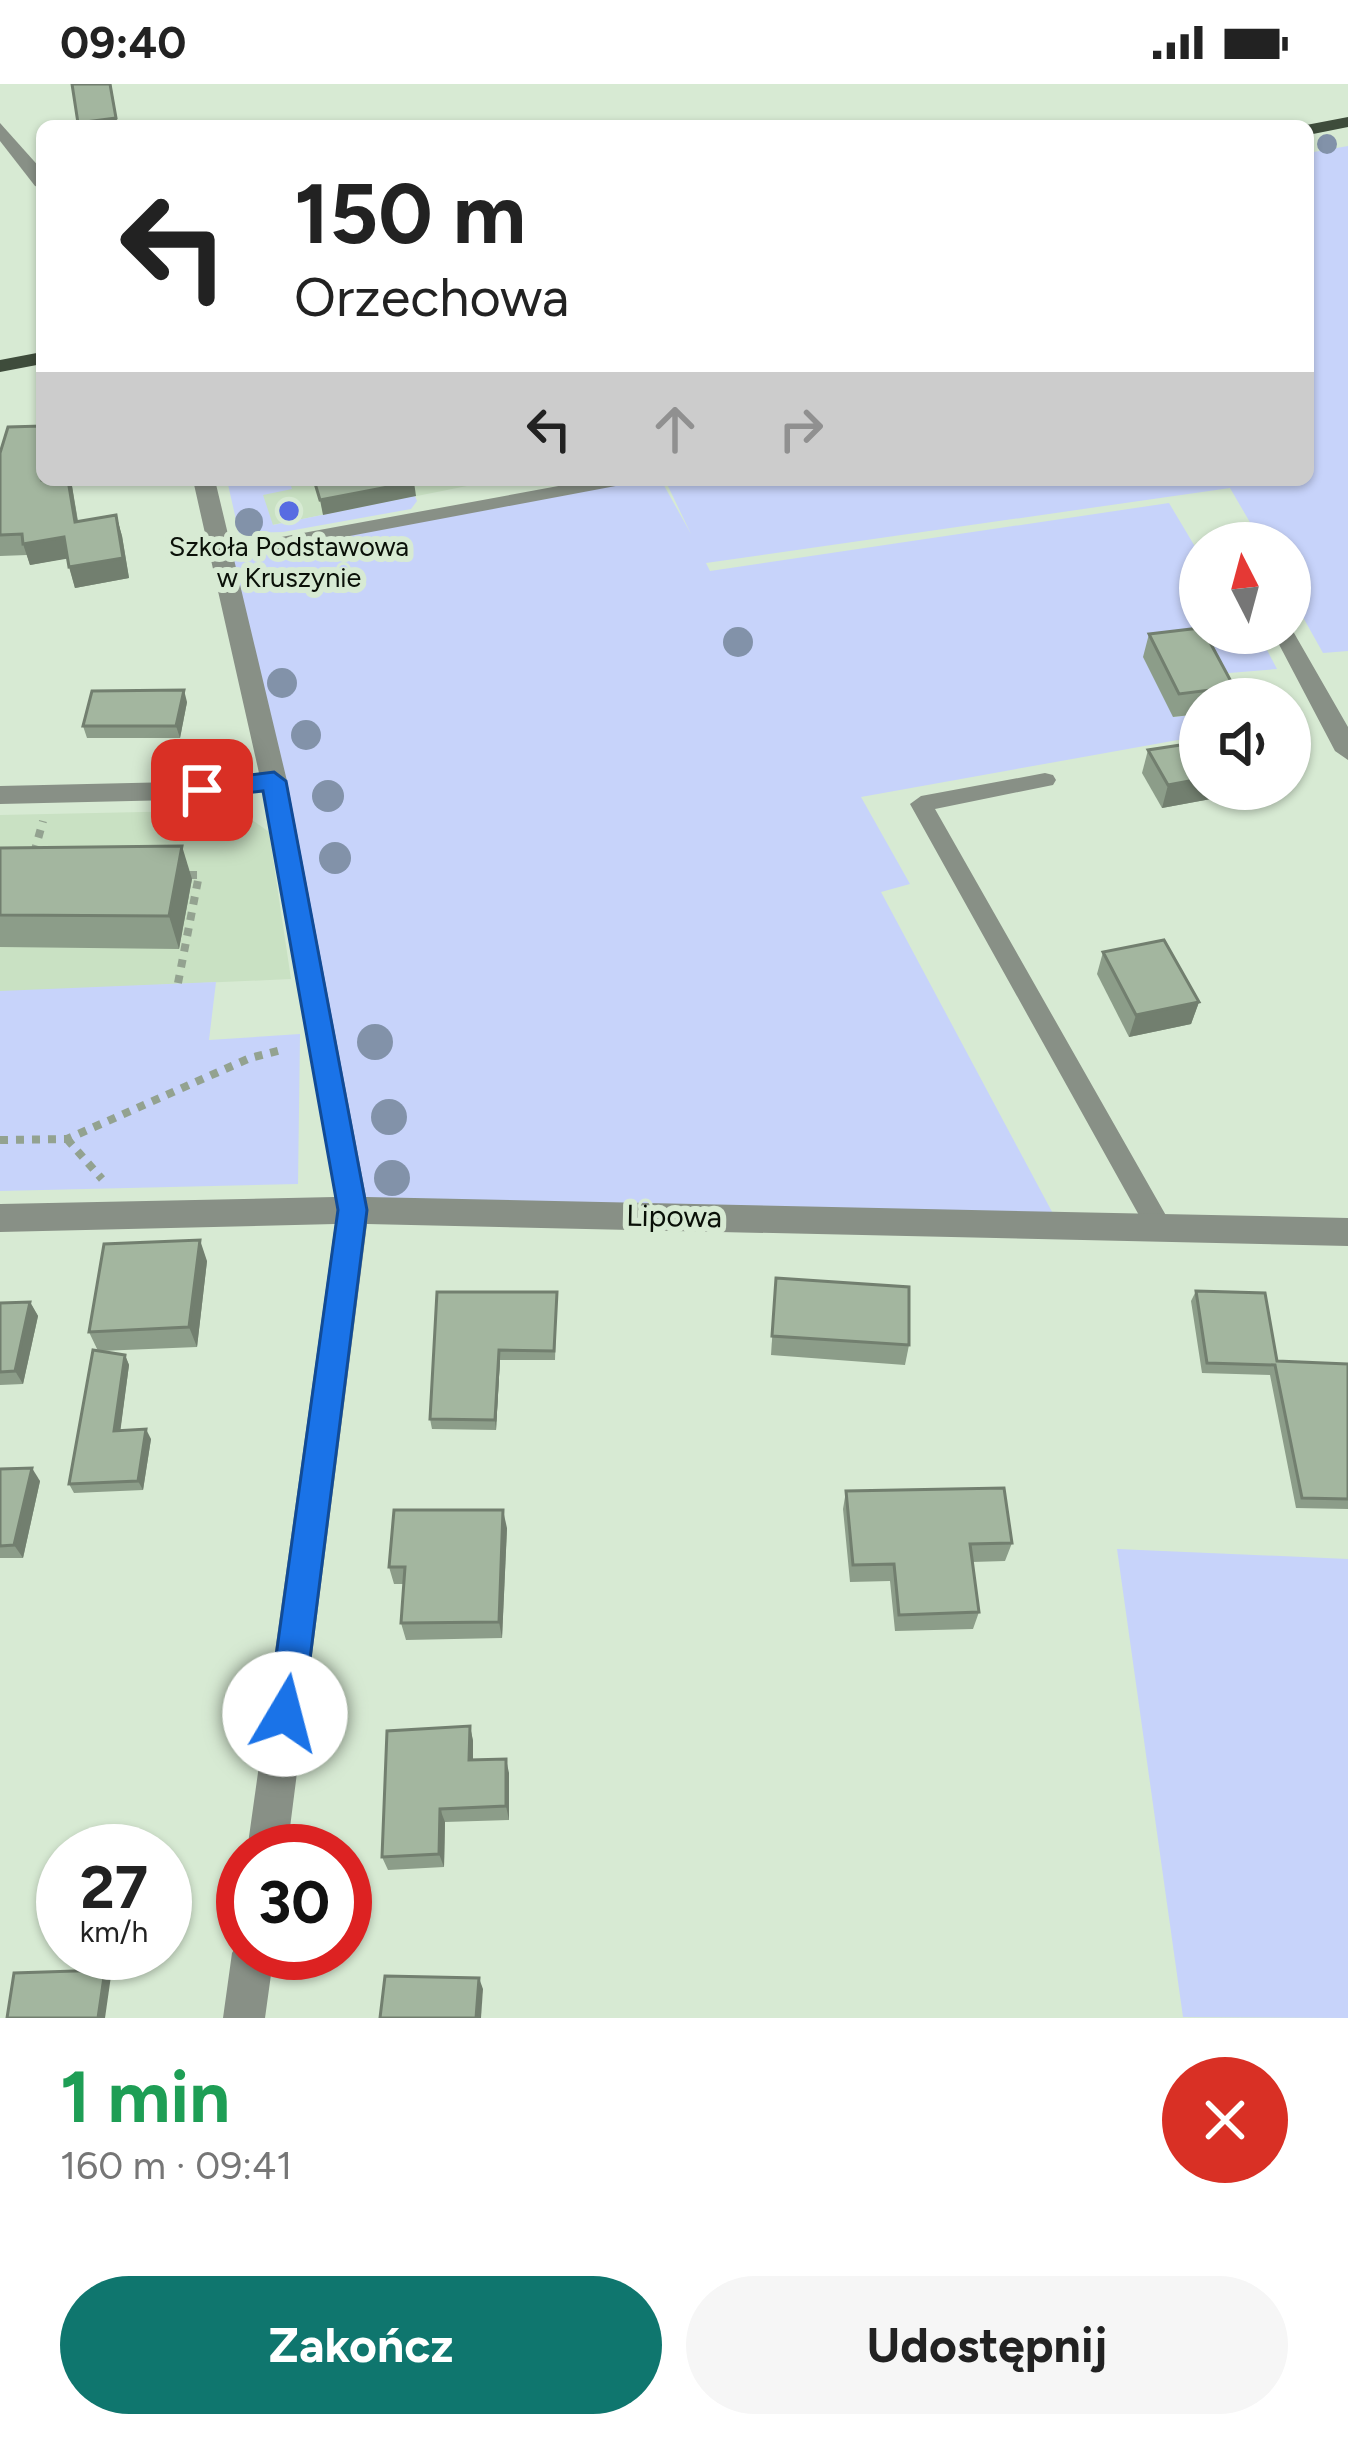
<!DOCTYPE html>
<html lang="pl">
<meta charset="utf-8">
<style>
body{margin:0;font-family:Figtree,sans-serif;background:#f6f6f6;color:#222;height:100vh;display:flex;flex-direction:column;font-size:45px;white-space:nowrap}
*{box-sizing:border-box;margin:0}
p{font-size:39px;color:#767676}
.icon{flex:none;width:66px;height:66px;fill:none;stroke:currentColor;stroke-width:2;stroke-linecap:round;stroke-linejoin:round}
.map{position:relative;height:1934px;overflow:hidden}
.side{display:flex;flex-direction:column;background:#fff;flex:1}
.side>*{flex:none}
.top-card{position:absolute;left:36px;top:36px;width:1278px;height:366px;border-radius:18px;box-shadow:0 3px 9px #0004;background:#fff;color:#222;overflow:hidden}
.needle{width:78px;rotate:354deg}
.fabs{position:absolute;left:1179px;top:438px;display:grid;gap:24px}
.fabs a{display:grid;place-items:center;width:132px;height:132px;border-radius:50%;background:#fff;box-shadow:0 3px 9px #0004;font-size:60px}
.speed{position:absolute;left:36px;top:1740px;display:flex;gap:24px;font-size:60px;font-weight:700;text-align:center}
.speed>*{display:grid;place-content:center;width:156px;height:156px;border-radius:50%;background:#fff;box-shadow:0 3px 9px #0004;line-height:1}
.speed small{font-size:30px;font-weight:400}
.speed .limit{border:18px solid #d22;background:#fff;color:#111}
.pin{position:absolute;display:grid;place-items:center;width:102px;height:102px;color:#fff;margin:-51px;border-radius:24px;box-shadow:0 6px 18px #0006}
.me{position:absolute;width:132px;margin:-66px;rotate:8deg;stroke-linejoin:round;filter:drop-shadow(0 0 9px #0008)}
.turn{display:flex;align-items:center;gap:42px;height:252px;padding:0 60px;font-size:54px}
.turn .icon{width:156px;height:156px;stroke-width:2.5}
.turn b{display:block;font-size:84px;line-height:102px}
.lanes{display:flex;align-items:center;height:114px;padding:0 60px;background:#0003;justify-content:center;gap:60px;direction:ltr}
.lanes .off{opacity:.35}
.round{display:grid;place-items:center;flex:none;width:126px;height:126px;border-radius:63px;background:#f6f6f6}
.headline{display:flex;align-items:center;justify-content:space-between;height:204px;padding:0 60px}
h1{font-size:72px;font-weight:700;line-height:90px;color:#1e9e55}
.primary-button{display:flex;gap:24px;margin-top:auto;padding:24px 60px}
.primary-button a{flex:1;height:138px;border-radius:72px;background:#0f766e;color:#fff;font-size:48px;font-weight:700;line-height:138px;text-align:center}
.primary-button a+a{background:#f6f6f6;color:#222}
.status{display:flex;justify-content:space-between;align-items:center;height:84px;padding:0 60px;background:#fff;direction:ltr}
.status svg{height:33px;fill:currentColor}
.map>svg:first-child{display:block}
.built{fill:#c9e1c3}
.green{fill:#c7d3fa}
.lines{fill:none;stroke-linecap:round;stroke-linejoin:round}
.path{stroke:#93a290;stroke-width:8;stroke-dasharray:8 8;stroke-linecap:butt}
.service{fill:#889086;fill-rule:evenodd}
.minor{fill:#889086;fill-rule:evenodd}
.primary{fill:#3e4c3b;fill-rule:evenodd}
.tree{fill:#8292a9}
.wall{fill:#8c9d89}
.shaded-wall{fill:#727f6f}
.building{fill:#a3b69f;stroke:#727f6f;stroke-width:3}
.route{fill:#1a73e8;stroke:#114b97;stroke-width:3}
.poi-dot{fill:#576ce2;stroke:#d7ead3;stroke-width:4.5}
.labels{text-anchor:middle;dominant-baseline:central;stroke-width:12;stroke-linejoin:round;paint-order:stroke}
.far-poi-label{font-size:27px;fill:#0a1008;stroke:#d7ead3}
.street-label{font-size:30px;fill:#0a1008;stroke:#d7ead3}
</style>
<div class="status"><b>09:40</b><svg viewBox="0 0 49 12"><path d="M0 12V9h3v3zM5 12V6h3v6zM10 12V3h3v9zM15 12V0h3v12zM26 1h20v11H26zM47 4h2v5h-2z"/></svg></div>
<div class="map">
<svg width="1348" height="1934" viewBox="0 0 1348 1934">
<rect width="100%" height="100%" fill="#d7ead3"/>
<g class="built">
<polygon points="227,396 497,396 272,441"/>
<polygon points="238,726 269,748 291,895 0,908 0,731"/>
</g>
<g class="green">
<polygon points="1348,62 1348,567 1323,569 1290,510 1290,459 1262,459 1230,404 706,479 710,487 1169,419 1200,471 1200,549 1258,549 1277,585 1217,590 1173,633 1200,630 1200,652 861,713 910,800 881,808 1058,1139 353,1126 222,470 577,403 574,396 661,396 691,450 666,398 1308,396 1308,69"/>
<polygon points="227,396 289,396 292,405 263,411 273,441 415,412 417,417 411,425 283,448 239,449"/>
<polygon points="216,898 209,956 300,950 298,1100 0,1107 0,907"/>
<polygon points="1117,1465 1348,1475 1348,1934 1183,1933"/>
</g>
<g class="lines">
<g class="path">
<polyline points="34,769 43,737"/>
<polyline points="178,899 199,791 181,791"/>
<polyline points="67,1055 102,1095"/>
<polyline points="0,1056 67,1055 250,974 285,965"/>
</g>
<g class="service">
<polygon points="591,396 630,396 621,401 222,476 213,470 222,464"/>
<polygon points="1045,689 1053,691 1056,696 1053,701 935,725 1168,1135 1172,1143 1168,1151 1159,1154 1150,1151 910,720 921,712"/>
</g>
<g class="minor">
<polygon points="0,39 42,86 42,104 35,102 0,57"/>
<polygon points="193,396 215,396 287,697 366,1113 1348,1134 1348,1162 367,1140 287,1767 247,1767 335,1140 0,1148 0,1120 335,1113 263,707 175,716 0,720 0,702 175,698 259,689"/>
<polygon points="1231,440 1239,442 1249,459 1225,459 1219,447"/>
<polygon points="1290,542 1348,643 1348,676 1335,667 1273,549 1290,549"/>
<polygon points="243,1852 243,1869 274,1869 265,1934 223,1934 232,1869"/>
</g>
<g class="primary">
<polygon points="1348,33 1348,43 1308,51 1308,42 1301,42"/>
<polygon points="42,268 42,280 0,288 0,276"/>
</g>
</g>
<g class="tree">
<circle cx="1327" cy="60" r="10"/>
<circle cx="249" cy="438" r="14"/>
<circle cx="738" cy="558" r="15"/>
<circle cx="282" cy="599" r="15"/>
<circle cx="306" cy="651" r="15"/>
<circle cx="328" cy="712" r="16"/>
<circle cx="335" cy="774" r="16"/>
<circle cx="375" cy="958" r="18"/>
<circle cx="389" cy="1033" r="18"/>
<circle cx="392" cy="1094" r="18"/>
</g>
<g class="wall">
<polygon points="0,369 42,396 71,396 78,437 116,431 122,452 129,494 75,504 67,474 30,481 27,471 0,472"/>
<polygon points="1149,550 1234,603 1231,615 1200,615 1200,630 1173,633 1143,573"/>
<polygon points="187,618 180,654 87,654 83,642"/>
<polygon points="1148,666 1227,712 1162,724 1142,689"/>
<polygon points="0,764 192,795 179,865 0,863"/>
<polygon points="1103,868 1199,918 1191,940 1129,953 1097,890"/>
<polygon points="207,1177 197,1263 100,1267 125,1271 129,1281 120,1347 151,1355 143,1406 74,1409 69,1400 98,1267 89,1248"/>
<polygon points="776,1194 909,1261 905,1281 771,1271"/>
<polygon points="1196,1207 1277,1277 1348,1280 1348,1425 1296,1424 1270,1291 1202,1289 1191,1217"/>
<polygon points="557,1208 555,1276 500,1276 496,1346 432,1345 430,1335"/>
<polygon points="30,1218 38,1232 23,1300 0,1301 0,1219"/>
<polygon points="0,1385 40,1397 23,1474 0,1474"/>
<polygon points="846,1407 1012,1459 1005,1477 972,1478 979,1528 973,1545 895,1547 890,1497 850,1498 843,1425"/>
<polygon points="507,1444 502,1554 406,1556 401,1539 404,1500 394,1500 389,1483"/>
<polygon points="470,1642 473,1657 473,1676 509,1689 509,1736 445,1738 444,1783 388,1786 382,1773"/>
</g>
<g class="shaded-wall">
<polygon points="111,0 118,42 79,42 78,39"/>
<polygon points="68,396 71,396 81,458 75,438"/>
<polygon points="414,398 416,412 323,431 320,416"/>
<polygon points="116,431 122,452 129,494 75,504 69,483"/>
<polygon points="64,453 71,474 30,481 23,460"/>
<polygon points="184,606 187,618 180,654 176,642"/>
<polygon points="1200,695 1200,705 1230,705 1227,712 1162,724 1168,701"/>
<polygon points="182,762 192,795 179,865 169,832"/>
<polygon points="1199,918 1191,940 1129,953 1136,931"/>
<polygon points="200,1156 207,1177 197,1263 189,1243"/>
<polygon points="30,1218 38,1232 23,1300 15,1287"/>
<polygon points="499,1266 500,1276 496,1346 495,1336"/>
<polygon points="125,1271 129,1281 119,1357 114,1347"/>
<polygon points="146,1345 151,1355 143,1406 138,1397"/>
<polygon points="32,1384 40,1397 23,1474 14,1461"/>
<polygon points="503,1426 507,1444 502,1554 499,1538"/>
<polygon points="470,1642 473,1657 473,1691 469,1676"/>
<polygon points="506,1675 509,1689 509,1736 506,1722"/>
<polygon points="440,1725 445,1738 444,1783 439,1770"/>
<polygon points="105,1886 111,1892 105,1934 98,1934"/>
<polygon points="479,1894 483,1905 481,1934 476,1934"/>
</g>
<g class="building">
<polygon points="72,0 110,0 116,34 78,39"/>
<polygon points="42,342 42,396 68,396 75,438 116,431 123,474 69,483 64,453 23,460 22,450 0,451 0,369 8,343"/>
<polygon points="314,396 413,396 414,398 320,416"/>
<polygon points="1200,544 1200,549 1205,549 1234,603 1179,610 1149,550"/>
<polygon points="184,606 176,642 83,642 92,607"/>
<polygon points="1200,658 1200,695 1168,701 1148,666"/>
<polygon points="182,762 169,832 0,831 0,764"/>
<polygon points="1164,856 1199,918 1136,931 1103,868"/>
<polygon points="200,1156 189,1243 89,1248 104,1160"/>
<polygon points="776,1194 909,1203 909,1261 772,1252"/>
<polygon points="1196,1207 1265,1209 1277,1277 1348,1280 1348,1415 1302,1414 1275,1281 1207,1279"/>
<polygon points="437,1208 557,1208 554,1267 499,1266 495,1336 430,1335"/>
<polygon points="30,1218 15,1287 0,1288 0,1219"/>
<polygon points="93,1266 125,1271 114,1347 146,1345 138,1397 69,1400"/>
<polygon points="32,1384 14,1461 0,1462 0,1385"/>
<polygon points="1004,1404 1012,1459 970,1460 979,1528 899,1531 894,1480 853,1481 846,1407"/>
<polygon points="394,1426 503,1426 499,1538 401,1539 405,1483 389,1483"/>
<polygon points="470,1642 469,1676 506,1675 506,1722 440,1725 439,1770 382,1773 387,1647"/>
<polygon points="105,1886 98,1934 7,1934 14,1889"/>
<polygon points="385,1892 479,1894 476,1934 380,1934"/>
</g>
<polygon class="route" points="274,688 286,697 367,1126 303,1630 298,1642 285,1647 273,1642 268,1630 338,1126 263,707 202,714 190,706 202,697"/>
<circle class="poi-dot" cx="289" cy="427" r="12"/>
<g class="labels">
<g class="far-poi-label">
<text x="289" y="462">Szkoła Podstawowa<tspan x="289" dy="31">w Kruszynie</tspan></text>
</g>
<g class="street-label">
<text transform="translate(674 1132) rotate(1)">Lipowa</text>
</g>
</g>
</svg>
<div class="fabs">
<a><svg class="needle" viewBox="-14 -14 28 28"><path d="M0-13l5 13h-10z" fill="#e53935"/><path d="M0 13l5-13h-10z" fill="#767676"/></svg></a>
<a><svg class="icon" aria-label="sound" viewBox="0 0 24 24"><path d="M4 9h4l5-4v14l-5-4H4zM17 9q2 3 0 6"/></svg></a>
</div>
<div class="speed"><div>27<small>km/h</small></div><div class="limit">30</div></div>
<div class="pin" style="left:202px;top:706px;background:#d93025"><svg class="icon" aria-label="arrive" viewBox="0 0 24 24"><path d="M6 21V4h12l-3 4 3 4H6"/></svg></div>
<svg class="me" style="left:285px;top:1630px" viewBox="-20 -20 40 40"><circle r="19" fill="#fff"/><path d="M0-13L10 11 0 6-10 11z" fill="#1a73e8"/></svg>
<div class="top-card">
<div class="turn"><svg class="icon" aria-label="left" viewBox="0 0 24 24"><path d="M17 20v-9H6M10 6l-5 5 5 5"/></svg><div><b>150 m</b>Orzechowa</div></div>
<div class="lanes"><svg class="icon" aria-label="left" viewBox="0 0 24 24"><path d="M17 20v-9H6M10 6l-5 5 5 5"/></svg><svg class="icon off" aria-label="ahead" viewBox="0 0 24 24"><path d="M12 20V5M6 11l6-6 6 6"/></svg><svg class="icon off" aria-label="right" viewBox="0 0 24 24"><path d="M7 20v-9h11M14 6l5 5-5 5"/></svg></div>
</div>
</div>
<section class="side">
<div class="headline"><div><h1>1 min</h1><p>160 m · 09:41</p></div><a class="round" style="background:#d93025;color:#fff"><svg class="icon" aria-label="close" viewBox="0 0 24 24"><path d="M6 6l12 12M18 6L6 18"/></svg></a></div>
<div class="primary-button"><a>Zakończ</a><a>Udostępnij</a></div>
</section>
